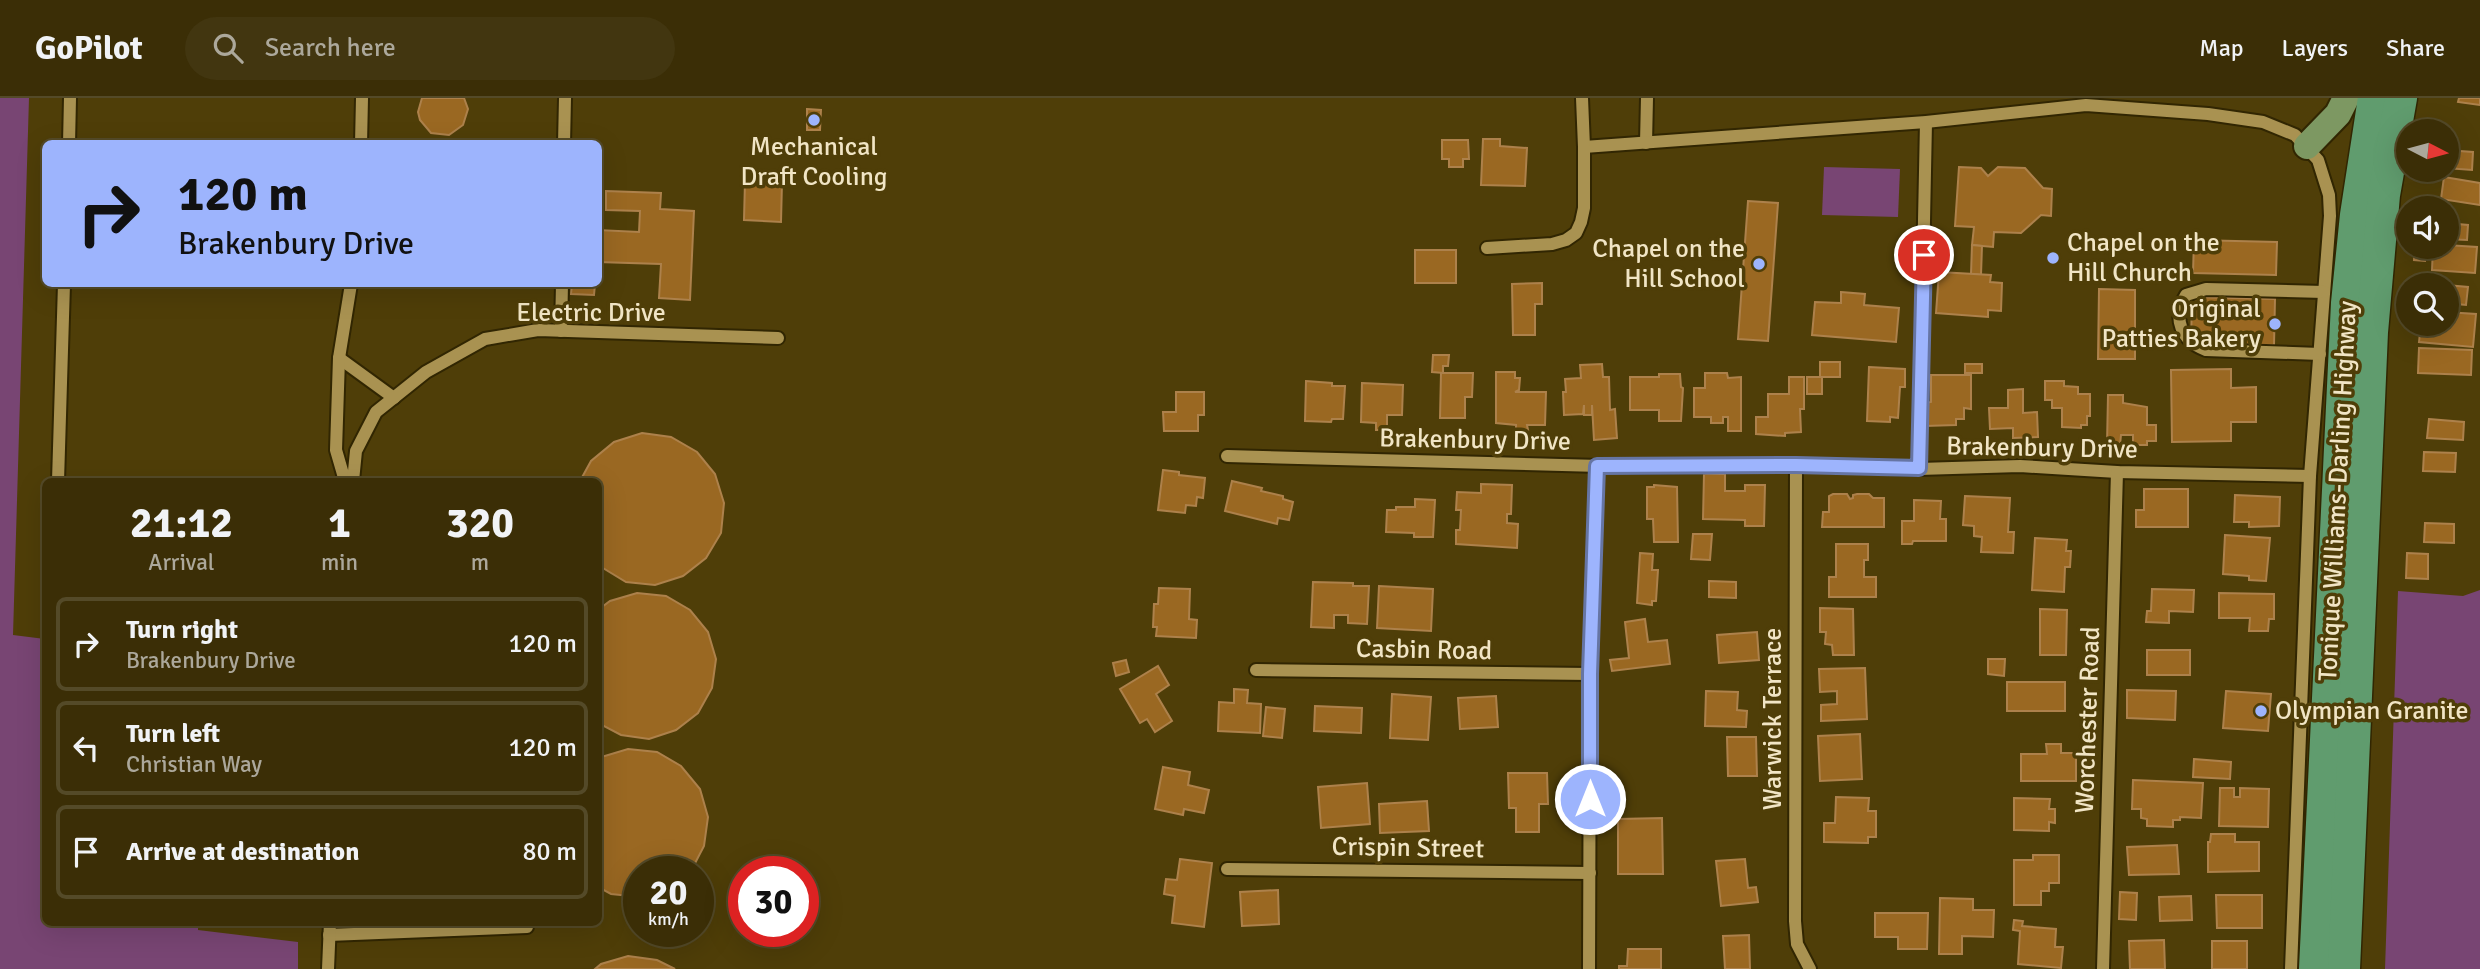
<!DOCTYPE html>
<style>
body{margin:0;font-family:Signika,sans-serif;background:#423610;color:#f1f3f6;height:100vh;display:flex;flex-direction:column;font-size:26px;white-space:nowrap}
*{box-sizing:border-box;margin:0}
p{font-size:23px;color:#aca89b}
.icon{flex:none;width:38px;height:38px;fill:none;stroke:currentColor;stroke-width:2;stroke-linecap:round;stroke-linejoin:round}
.map{position:relative;flex:1;overflow:hidden}
.details{position:absolute;left:42px;top:380px;width:560px;height:448px;display:flex;flex-direction:column;background:#3b2e06;border-radius:10px;box-shadow:0 7px 28px #0002,0 0 0 2px #544a28}
.details>*{flex:none}
.top-card{position:absolute;left:42px;top:42px;width:560px;height:147px;border-radius:10px;box-shadow:0 7px 28px #0002,0 0 0 2px #544a28;background:#9db4fd;color:#111;overflow:hidden}
.needle{width:46px;rotate:96deg}
.fabs{position:absolute;left:2396px;top:21px;display:grid;gap:14px}
.fabs a{display:grid;place-items:center;width:63px;height:63px;border-radius:50%;background:#3b2e06;box-shadow:0 7px 28px #0002,0 0 0 2px #544a28;font-size:35px}
.speed{position:absolute;left:623px;top:758px;display:flex;gap:14px;font-size:35px;font-weight:700;text-align:center}
.speed>*{display:grid;place-content:center;width:91px;height:91px;border-radius:50%;background:#3b2e06;box-shadow:0 7px 28px #0002,0 0 0 2px #544a28;line-height:1}
.speed small{font-size:18px;font-weight:400}
.speed .limit{border:10px solid #d22;background:#fff;color:#111}
.pin{position:absolute;display:grid;place-items:center;width:60px;height:60px;color:#fff;margin:-30px;border:4px solid #fff;border-radius:50%;box-shadow:0 2px 7px #0007}
.me{position:absolute;width:77px;margin:-38px;rotate:0deg;stroke-linejoin:round;filter:drop-shadow(0 0 5px #0008)}
.turn{display:flex;align-items:center;gap:24px;height:147px;padding:0 21px;font-size:32px}
.turn .icon{width:91px;height:91px;stroke-width:2.5}
.turn b{display:block;font-size:49px;line-height:60px}
.eta{display:flex;justify-content:space-evenly;align-items:center;height:119px;text-align:center}
.eta b{font-size:42px;font-weight:700;line-height:49px}
ul{padding:0;list-style:none}
li{display:flex;align-items:center;gap:21px;height:94px;margin:0 14px 10px;padding:0 7px;border:4px solid #544a28;border-radius:10px}
li div{flex:1}
li b{display:block;font-size:26px}
li em{font-style:normal}
header{display:flex;align-items:center;gap:42px;box-sizing:border-box;height:98px;padding:0 35px;background:#3b2e06;border-bottom:2px solid #544a28}
header strong{font-size:33px}
nav{display:flex;gap:38px;margin-inline-start:auto;font-size:24px}
.search{width:490px;height:63px;background:#423610;display:flex;align-items:center;gap:18px;box-sizing:border-box;padding:0 24px;border-radius:38px;color:#aca89b;font-size:26px}
.map>svg:first-child{display:block}
.green{fill:#784573}
.building{fill:#9a6822;stroke:#ad814b;stroke-width:2}
.lines{fill:none;stroke-linecap:round;stroke-linejoin:round}
.minor-casing{stroke:#312602;stroke-width:16}
.major-casing{stroke:#312602;stroke-width:30}
.highway-casing{stroke:#312602;stroke-width:35}
.minor{stroke:#a99251;stroke-width:12}
.major{stroke:#7d9862;stroke-width:26}
.highway{stroke:#609c6e;stroke-width:32}
.route-casing{stroke:#6675a4;stroke-width:18}
.route{stroke:#9db4fd;stroke-width:12}
.poi-dot{fill:#9db4fd;stroke:#4f3e08;stroke-width:2.5}
.labels{text-anchor:middle;dominant-baseline:central;stroke-width:7;stroke-linejoin:round;paint-order:stroke}
.poi-label{font-size:26px;fill:#f1e5c5;stroke:#4f3e08;text-anchor:start}
.street-label{font-size:26px;fill:#f1e5c5;stroke:#4f3e08}
</style>
<header>
<strong>GoPilot</strong>
<div class="search"><svg class="icon" aria-label="search" viewBox="0 0 24 24"><circle cx="10" cy="10" r="6"/><path d="M15 15l6 6"/></svg>Search here</div>
<nav><a>Map</a><a>Layers</a><a>Share</a></nav>
</header>
<div class="map">
<svg width="2480" height="871" viewBox="0 0 2480 871">
<rect width="100%" height="100%" fill="#4f3e08"/>
<g class="green">
<polygon points="0,0 29,0 13,537 45,541 46,824 198,824 198,832 298,844 298,871 0,871"/>
<polygon points="1824,69 1900,71 1898,119 1822,117"/>
<polygon points="2480,492 2480,871 2385,871 2398,493 2463,498"/>
</g>
<g class="building">
<polygon points="422,0 464,0 468,11 463,27 449,37 431,35 420,22 418,14"/>
<polygon points="2459,0 2480,0 2480,7 2458,4"/>
<polygon points="807,11 821,12 820,32 807,32"/>
<polygon points="1483,41 1500,41 1500,48 1527,50 1525,88 1481,87"/>
<polygon points="1442,42 1468,42 1469,61 1463,61 1463,69 1449,69 1449,61 1442,61"/>
<polygon points="2446,52 2473,54 2472,72 2446,70"/>
<polygon points="1959,69 1981,70 1988,78 1998,69 2025,70 2043,90 2052,91 2051,118 2041,117 2021,135 1994,134 1993,149 1972,147 1974,129 1955,128"/>
<polygon points="2444,79 2480,85 2480,107 2441,101"/>
<polygon points="745,83 782,84 781,124 744,122"/>
<polygon points="606,93 661,95 660,111 694,113 690,202 659,200 661,166 598,164 598,132 639,134 640,113 606,112"/>
<polygon points="1748,103 1778,105 1768,243 1738,241"/>
<polygon points="2446,125 2468,127 2467,142 2446,141"/>
<polygon points="2194,142 2277,144 2276,177 2193,175"/>
<polygon points="1972,147 1982,148 1981,177 1971,176"/>
<polygon points="2446,147 2477,149 2475,175 2432,172 2433,149"/>
<polygon points="2415,149 2426,149 2425,163 2414,162"/>
<rect x="1415" y="152" width="41" height="33"/>
<polygon points="1939,174 1991,177 1990,184 2002,185 2001,213 1988,212 1988,219 1936,215"/>
<polygon points="1542,185 1542,206 1535,206 1535,237 1513,237 1512,186"/>
<polygon points="572,186 595,186 594,197 571,196"/>
<polygon points="2446,187 2468,189 2466,207 2446,205"/>
<polygon points="2099,191 2135,192 2135,261 2098,261"/>
<polygon points="1841,194 1865,196 1864,207 1899,210 1896,244 1812,237 1815,204 1841,205"/>
<polygon points="2192,199 2275,201 2274,247 2191,246"/>
<polygon points="2446,214 2476,216 2473,249 2419,244 2421,226 2446,226"/>
<polygon points="2419,250 2472,252 2471,277 2418,275"/>
<polygon points="1433,257 1449,257 1448,268 1443,268 1443,275 1432,274"/>
<rect x="1820" y="264" width="20" height="15"/>
<polygon points="1602,266 1603,279 1609,279 1610,312 1615,311 1617,340 1594,342 1592,307 1592,317 1584,317 1584,307 1583,316 1564,317 1563,294 1566,294 1565,281 1581,280 1580,267"/>
<rect x="1965" y="266" width="17" height="9"/>
<polygon points="1869,269 1905,271 1905,289 1900,289 1898,320 1890,319 1890,324 1867,323"/>
<polygon points="2231,271 2231,290 2256,289 2256,324 2231,324 2231,343 2172,344 2171,272"/>
<polygon points="1496,274 1515,274 1515,280 1520,280 1519,292 1515,294 1546,294 1545,327 1527,327 1528,332 1516,331 1516,327 1496,325"/>
<polygon points="1441,275 1473,275 1472,299 1465,299 1465,320 1440,320"/>
<polygon points="1705,275 1727,275 1728,280 1741,279 1741,333 1728,333 1728,319 1723,319 1723,325 1711,325 1711,319 1694,319 1694,290 1705,290"/>
<polygon points="1659,276 1680,276 1681,289 1683,290 1681,323 1659,323 1659,312 1630,312 1630,279 1659,279"/>
<polygon points="1931,277 1971,277 1971,311 1964,310 1964,321 1956,321 1956,327 1925,328 1925,305 1931,304"/>
<polygon points="1789,279 1804,279 1804,311 1800,311 1801,334 1785,335 1785,338 1756,336 1756,319 1768,319 1768,296 1789,296"/>
<rect x="1807" y="279" width="15" height="17"/>
<polygon points="1306,283 1332,285 1332,288 1345,288 1343,321 1332,321 1331,324 1305,323"/>
<polygon points="2045,283 2064,283 2064,288 2078,289 2078,296 2090,296 2090,318 2087,318 2087,327 2081,327 2081,330 2062,329 2062,310 2052,310 2052,302 2045,302"/>
<polygon points="1362,285 1403,287 1402,317 1387,317 1387,332 1376,332 1376,325 1361,324"/>
<polygon points="2023,291 2023,315 2037,314 2038,339 2013,340 2013,330 1990,331 1989,310 2008,310 2008,292"/>
<polygon points="1176,294 1204,294 1204,317 1198,317 1198,333 1164,333 1163,314 1176,314"/>
<polygon points="2108,297 2123,297 2123,305 2147,309 2147,327 2156,327 2156,343 2147,343 2147,347 2133,347 2133,337 2121,337 2120,347 2107,347"/>
<polygon points="2429,321 2464,324 2463,342 2427,340"/>
<polygon points="642,335 671,339 697,354 715,376 724,405 721,435 706,460 683,478 655,487 626,484 598,467 598,383 580,383 591,363 614,344"/>
<polygon points="2424,354 2456,355 2455,374 2423,373"/>
<polygon points="1163,372 1179,374 1179,377 1205,380 1203,400 1197,399 1196,408 1186,407 1185,415 1158,412"/>
<polygon points="1704,376 1725,376 1725,393 1745,393 1745,387 1765,387 1764,428 1745,428 1745,422 1703,421"/>
<polygon points="1232,383 1262,390 1261,393 1283,398 1283,401 1293,404 1289,422 1278,420 1277,426 1225,413"/>
<polygon points="1481,386 1512,387 1511,416 1507,416 1507,425 1518,426 1517,450 1456,446 1456,432 1460,432 1461,412 1456,412 1457,394 1481,395"/>
<polygon points="1654,387 1677,389 1678,444 1654,444 1653,421 1647,421 1647,389 1654,389"/>
<polygon points="2144,391 2188,391 2188,429 2136,429 2136,412 2144,412"/>
<polygon points="1833,396 1847,396 1850,401 1853,400 1853,397 1857,396 1869,396 1873,400 1884,400 1884,429 1822,429 1823,414 1829,414 1829,398"/>
<polygon points="2235,397 2280,399 2279,428 2249,429 2249,424 2234,424"/>
<polygon points="1965,398 2010,400 2008,434 2014,434 2013,455 1981,454 1982,439 1974,438 1974,428 1963,427"/>
<polygon points="1415,401 1435,402 1433,439 1414,439 1414,435 1386,434 1387,412 1396,412 1396,409 1415,409"/>
<polygon points="1914,402 1941,403 1940,421 1946,421 1946,443 1913,443 1912,446 1902,446 1902,423 1914,423"/>
<polygon points="2425,425 2454,426 2454,445 2424,444"/>
<polygon points="1693,436 1712,436 1710,462 1691,461"/>
<polygon points="2225,437 2270,440 2266,483 2249,482 2249,478 2223,476"/>
<polygon points="2035,440 2067,442 2066,453 2071,453 2070,469 2065,469 2064,494 2032,492"/>
<polygon points="1836,446 1868,446 1868,462 1864,462 1864,479 1876,479 1876,499 1829,499 1829,479 1836,479"/>
<polygon points="1640,455 1653,456 1652,472 1658,472 1656,503 1652,503 1652,507 1637,505"/>
<polygon points="2407,455 2428,456 2428,481 2406,480"/>
<polygon points="1709,483 1736,484 1736,500 1709,499"/>
<polygon points="1313,484 1353,485 1353,488 1369,488 1367,526 1348,525 1348,517 1334,517 1334,530 1311,529"/>
<polygon points="1379,488 1433,491 1431,533 1377,530"/>
<polygon points="1159,490 1190,491 1189,521 1197,522 1196,540 1156,538 1157,529 1153,529 1154,506 1158,506"/>
<polygon points="2152,491 2194,492 2193,514 2169,513 2169,525 2146,524 2147,513 2151,513"/>
<polygon points="637,495 666,498 690,512 708,534 716,561 712,590 698,615 676,632 649,641 621,637 598,625 598,512 610,503"/>
<polygon points="2219,495 2274,496 2274,521 2269,521 2268,533 2249,533 2250,520 2219,520"/>
<polygon points="1820,510 1853,511 1854,557 1833,557 1832,547 1825,546 1826,534 1820,534"/>
<polygon points="2040,511 2067,512 2066,557 2040,557"/>
<polygon points="1645,521 1648,544 1667,542 1670,566 1612,573 1610,562 1629,560 1625,524"/>
<polygon points="1757,534 1759,562 1719,565 1717,537"/>
<rect x="2147" y="552" width="43" height="25"/>
<polygon points="1988,561 2005,561 2004,578 1988,576"/>
<polygon points="1126,562 1129,574 1116,578 1113,565"/>
<polygon points="1158,568 1169,587 1156,596 1172,623 1155,634 1147,621 1140,625 1120,591"/>
<polygon points="1865,570 1867,621 1821,623 1821,607 1837,606 1837,593 1820,594 1819,571"/>
<rect x="2007" y="584" width="58" height="29"/>
<polygon points="1234,591 1248,592 1247,605 1261,606 1260,635 1218,633 1219,604 1234,605"/>
<polygon points="2127,592 2176,593 2175,622 2127,620"/>
<polygon points="1706,593 1738,594 1737,612 1747,613 1746,629 1705,628"/>
<polygon points="2226,593 2271,596 2268,633 2223,630"/>
<polygon points="1392,596 1431,599 1428,642 1390,640"/>
<polygon points="1496,598 1498,629 1460,631 1458,600"/>
<polygon points="1315,608 1362,610 1361,635 1314,633"/>
<polygon points="1266,609 1285,611 1282,640 1263,638"/>
<polygon points="1860,636 1862,681 1820,683 1818,638"/>
<polygon points="1727,639 1756,639 1757,678 1728,678"/>
<polygon points="2046,646 2061,646 2061,655 2076,655 2076,683 2021,683 2021,656 2047,656"/>
<polygon points="628,651 657,654 681,668 700,691 708,719 704,748 691,773 639,774 639,799 611,796 598,789 598,660"/>
<polygon points="2194,661 2231,664 2230,681 2193,679"/>
<polygon points="1163,669 1190,674 1188,687 1209,692 1204,715 1184,711 1183,717 1155,711"/>
<polygon points="1508,675 1547,675 1548,706 1539,706 1539,734 1516,734 1516,710 1509,710"/>
<polygon points="2133,682 2203,685 2201,720 2180,719 2180,722 2173,722 2173,729 2147,728 2147,721 2141,720 2141,711 2132,711"/>
<polygon points="1367,685 1370,726 1321,730 1318,689"/>
<polygon points="2220,690 2234,690 2234,699 2240,699 2240,690 2269,691 2268,729 2219,728"/>
<polygon points="1836,699 1869,700 1868,713 1876,713 1876,739 1868,739 1868,745 1824,744 1824,725 1835,725"/>
<polygon points="2014,700 2050,701 2049,711 2055,711 2055,725 2049,724 2049,733 2014,732"/>
<polygon points="1427,703 1429,733 1380,735 1379,706"/>
<polygon points="1662,720 1663,776 1618,776 1618,721"/>
<polygon points="2211,736 2235,736 2235,744 2259,744 2259,773 2208,774 2208,744 2210,744"/>
<polygon points="2177,747 2179,776 2129,777 2127,749"/>
<polygon points="2033,757 2059,757 2059,785 2049,785 2049,793 2041,793 2041,807 2014,807 2014,762 2033,762"/>
<polygon points="1180,761 1212,765 1204,829 1172,825 1175,798 1164,796 1166,781 1177,782"/>
<polygon points="1745,761 1748,790 1756,789 1758,804 1721,808 1716,763"/>
<polygon points="1278,792 1279,826 1242,828 1240,794"/>
<polygon points="2120,794 2137,795 2136,822 2119,821"/>
<polygon points="2216,797 2262,797 2262,830 2217,830"/>
<polygon points="2191,798 2192,822 2160,823 2159,799"/>
<polygon points="1940,800 1973,801 1973,812 1994,812 1993,839 1962,838 1962,856 1939,856"/>
<polygon points="1875,815 1928,815 1927,851 1898,851 1898,839 1875,839"/>
<polygon points="2014,822 2023,823 2022,828 2056,831 2055,849 2063,849 2061,870 2018,866 2020,833 2013,832"/>
<polygon points="1749,837 1750,871 1725,871 1723,838"/>
<polygon points="2164,842 2165,871 2130,871 2129,843"/>
<rect x="2212" y="843" width="35" height="28"/>
<polygon points="1628,851 1661,851 1661,871 1619,871 1619,868 1627,868"/>
<polygon points="628,858 657,862 675,871 595,871 601,866"/>
</g>
<g class="lines">
<defs>
<g id="minor">
<polyline points="1646,45 1647,0"/>
<polyline points="69,46 70,0"/>
<polyline points="361,46 362,0"/>
<polyline points="564,46 565,0"/>
<polyline points="1584,49 1926,24 2086,7 2208,16 2263,24 2295,37 2318,62 2329,97 2330,118 2310,378 2291,871"/>
<polyline points="1487,150 1552,146 1566,142 1576,135 1581,124 1584,110 1584,49 1582,0"/>
<polyline points="561,233 562,186"/>
<path d="M2320,256L2206,252C2181,243 2172,220 2186,197L2206,191L2324,194"/>
<polyline points="339,260 394,300"/>
<polyline points="1227,358 1638,369 1796,367 1919,371 2020,368 2117,374 2310,378"/>
<polyline points="1796,367 1795,823 1797,846 1810,871"/>
<polyline points="1919,371 1926,24"/>
<polyline points="58,383 64,186"/>
<polyline points="345,383 336,352 339,260 351,186"/>
<polyline points="353,383 356,353 376,314 426,274 485,241 538,232 778,240"/>
<polyline points="1256,572 1590,576"/>
<polyline points="1227,771 1590,775"/>
<polyline points="329,837 527,829"/>
<polyline points="328,871 330,824"/>
<polyline points="1589,871 1590,576 1597,368"/>
<polyline points="2103,871 2117,374"/>
</g>
<polyline id="major" points="2307,48 2338,16 2346,0"/>
<g id="highway">
<polyline points="2315,871 2347,205 2356,117 2374,0"/>
<polyline points="2344,871 2372,234 2384,97 2401,0"/>
</g>
</defs>
<use href="#minor" class="minor-casing"/>
<use href="#major" class="major-casing"/>
<use href="#highway" class="highway-casing"/>
<use href="#minor" class="minor"/>
<use href="#major" class="major"/>
<use href="#highway" class="highway"/>
</g>
<g class="lines">
<defs>
<polyline id="route" points="1590,701 1590,576 1597,368 1796,367 1919,370 1924,157"/>
</defs>
<use href="#route" class="route-casing"/>
<use href="#route" class="route"/>
</g>
<g class="poi-dot">
<circle cx="814" cy="22" r="7"/>
<circle cx="2053" cy="160" r="7"/>
<circle cx="1759" cy="166" r="7"/>
<circle cx="2275" cy="226" r="7"/>
<circle cx="2261" cy="613" r="7"/>
</g>
<g class="labels">
<g class="poi-label">
<text x="814" y="49" text-anchor="middle">Mechanical<tspan x="814" dy="30">Draft Cooling</tspan></text>
<text x="2067" y="145">Chapel on the<tspan x="2067" dy="30">Hill Church</tspan></text>
<text x="1745" y="151" text-anchor="end">Chapel on the<tspan x="1745" dy="30">Hill School</tspan></text>
<text x="2261" y="211" text-anchor="end">Original<tspan x="2261" dy="30">Patties Bakery</tspan></text>
<text x="2275" y="613">Olympian Granite</text>
</g>
<g class="street-label">
<text x="591" y="215">Electric Drive</text>
<text transform="translate(1475 342) rotate(1)">Brakenbury Drive</text>
<text transform="translate(2042 350) rotate(1)">Brakenbury Drive</text>
<text transform="translate(2338 393) rotate(-87)">Tonique Williams-Darling Highway</text>
<text transform="translate(1424 552) rotate(1)">Casbin Road</text>
<text transform="translate(1773 621) rotate(-90)">Warwick Terrace</text>
<text transform="translate(2088 622) rotate(-88)">Worchester Road</text>
<text transform="translate(1408 750) rotate(1)">Crispin Street</text>
</g>
</g>
</svg>
<div class="fabs">
<a><svg class="needle" viewBox="-14 -14 28 28"><path d="M0-13l5 13h-10z" fill="#e53935"/><path d="M0 13l5-13h-10z" fill="#aca89b"/></svg></a>
<a><svg class="icon" aria-label="sound" viewBox="0 0 24 24"><path d="M4 9h4l5-4v14l-5-4H4zM17 9q2 3 0 6"/></svg></a>
<a><svg class="icon" aria-label="search" viewBox="0 0 24 24"><circle cx="10" cy="10" r="6"/><path d="M15 15l6 6"/></svg></a>
</div>
<div class="speed"><div>20<small>km/h</small></div><div class="limit">30</div></div>
<div class="pin" style="left:1924px;top:157px;background:#d93025"><svg class="icon" aria-label="arrive" viewBox="0 0 24 24"><path d="M6 21V4h12l-3 4 3 4H6"/></svg></div>
<svg class="me" style="left:1590px;top:701px" viewBox="-20 -20 40 40"><circle r="17" fill="#9db4fd" stroke="#fff" stroke-width="3"/><path d="M0-11L8 9 0 5-8 9z" fill="#fff"/></svg>
<div class="top-card">
<div class="turn"><svg class="icon" aria-label="right" viewBox="0 0 24 24"><path d="M7 20v-9h11M14 6l5 5-5 5"/></svg><div><b>120 m</b>Brakenbury Drive</div></div>
</div>
<section class="details">
<div class="eta">
<div><b>21:12</b><p>Arrival</p></div>
<div><b>1</b><p>min</p></div>
<div><b>320</b><p>m</p></div>
</div>
<ul>
<li><svg class="icon" aria-label="right" viewBox="0 0 24 24"><path d="M7 20v-9h11M14 6l5 5-5 5"/></svg><div><b>Turn right</b><p>Brakenbury Drive</p></div><em>120 m</em></li>
<li><svg class="icon" aria-label="left" viewBox="0 0 24 24"><path d="M17 20v-9H6M10 6l-5 5 5 5"/></svg><div><b>Turn left</b><p>Christian Way</p></div><em>120 m</em></li>
<li><svg class="icon" aria-label="arrive" viewBox="0 0 24 24"><path d="M6 21V4h12l-3 4 3 4H6"/></svg><div><b>Arrive at destination</b></div><em>80 m</em></li>
</ul>
</section>
</div>
